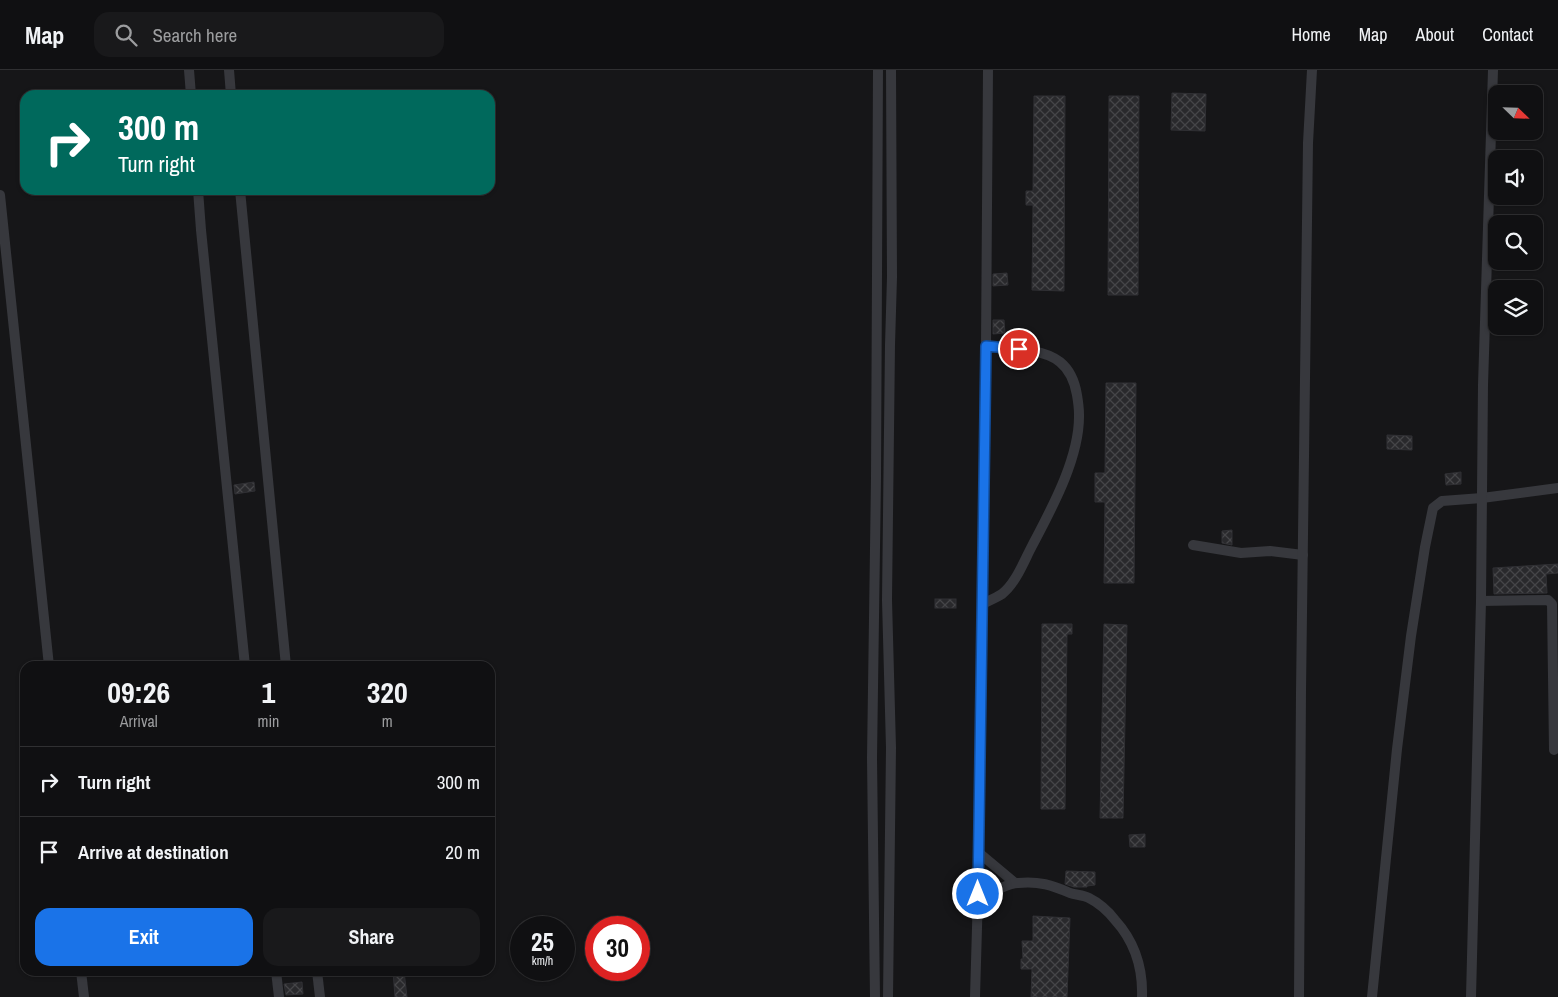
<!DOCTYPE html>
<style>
body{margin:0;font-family:"Archivo Narrow",sans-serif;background:#19191b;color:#f1f3f6;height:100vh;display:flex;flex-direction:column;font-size:19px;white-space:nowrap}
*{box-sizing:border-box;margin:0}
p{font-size:16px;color:#9c9d9f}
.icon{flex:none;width:28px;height:28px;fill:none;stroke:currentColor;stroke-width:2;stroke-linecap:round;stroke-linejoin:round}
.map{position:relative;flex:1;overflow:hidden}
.drawer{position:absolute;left:20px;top:591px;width:475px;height:315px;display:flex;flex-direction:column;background:#101012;border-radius:15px;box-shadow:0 1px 4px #0004,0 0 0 1px #303032}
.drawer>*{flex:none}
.hud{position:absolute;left:20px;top:20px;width:475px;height:105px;border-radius:15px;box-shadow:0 1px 4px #0004,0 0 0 1px #303032;background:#00695c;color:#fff;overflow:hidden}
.needle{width:32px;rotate:113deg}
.controls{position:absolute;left:1488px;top:15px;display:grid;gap:10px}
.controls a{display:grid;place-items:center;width:55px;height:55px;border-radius:10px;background:#101012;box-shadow:0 1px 4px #0004,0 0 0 1px #303032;font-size:25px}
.speed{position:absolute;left:510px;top:846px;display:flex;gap:10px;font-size:25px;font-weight:700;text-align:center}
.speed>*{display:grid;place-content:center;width:65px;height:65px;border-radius:50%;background:#101012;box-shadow:0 1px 4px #0004,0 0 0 1px #303032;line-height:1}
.speed small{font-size:12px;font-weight:400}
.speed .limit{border:8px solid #d22;background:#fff;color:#111}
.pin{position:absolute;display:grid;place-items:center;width:42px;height:42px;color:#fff;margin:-21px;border:2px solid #fff;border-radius:50%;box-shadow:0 1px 5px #0007}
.me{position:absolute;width:55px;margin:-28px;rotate:0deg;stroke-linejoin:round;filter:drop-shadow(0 0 4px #0008)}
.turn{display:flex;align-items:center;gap:18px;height:105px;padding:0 15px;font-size:22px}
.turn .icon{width:65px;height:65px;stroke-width:2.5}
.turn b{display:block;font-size:35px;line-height:42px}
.eta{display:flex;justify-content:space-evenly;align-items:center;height:85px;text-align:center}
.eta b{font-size:30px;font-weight:700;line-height:35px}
.action{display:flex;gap:10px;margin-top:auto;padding:10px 15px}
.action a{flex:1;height:58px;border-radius:15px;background:#1a73e8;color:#fff;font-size:20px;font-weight:700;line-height:58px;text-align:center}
.action a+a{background:#19191b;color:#f1f3f6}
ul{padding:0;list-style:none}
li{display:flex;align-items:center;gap:15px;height:70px;padding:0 15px;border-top:1px solid #303032}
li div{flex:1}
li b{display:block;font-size:19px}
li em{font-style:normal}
header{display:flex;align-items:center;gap:30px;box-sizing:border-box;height:70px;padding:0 25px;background:#101012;border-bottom:1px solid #303032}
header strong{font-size:24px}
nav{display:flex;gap:28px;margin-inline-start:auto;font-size:18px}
.search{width:350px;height:45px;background:#19191b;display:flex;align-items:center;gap:12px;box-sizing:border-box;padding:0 18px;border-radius:15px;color:#9c9d9f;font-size:19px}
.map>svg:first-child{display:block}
.building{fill:url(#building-cross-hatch);stroke:#303034}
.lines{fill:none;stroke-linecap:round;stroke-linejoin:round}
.street{stroke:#37383d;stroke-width:10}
.route-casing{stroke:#114b97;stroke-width:12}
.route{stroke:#1a73e8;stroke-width:9}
</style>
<header>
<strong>Map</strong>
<div class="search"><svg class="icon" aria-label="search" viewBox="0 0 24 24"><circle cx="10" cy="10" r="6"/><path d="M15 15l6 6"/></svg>Search here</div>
<nav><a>Home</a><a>Map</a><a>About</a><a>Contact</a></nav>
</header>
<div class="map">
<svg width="1558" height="927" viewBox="0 0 1558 927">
<defs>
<pattern id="building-cross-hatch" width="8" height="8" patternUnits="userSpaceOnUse" patternTransform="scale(1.25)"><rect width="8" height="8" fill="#29292c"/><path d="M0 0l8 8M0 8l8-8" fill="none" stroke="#454548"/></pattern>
</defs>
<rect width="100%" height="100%" fill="#161618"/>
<g class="building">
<polygon points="1172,23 1206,24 1205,61 1171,60"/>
<polygon points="1034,26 1065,26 1064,221 1032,220 1033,135 1026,135 1026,121 1033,121"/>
<polygon points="1109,26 1139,26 1138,225 1108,225"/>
<polygon points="1007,203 1008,215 993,216 993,204"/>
<polygon points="993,250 1004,250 1005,263 993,264"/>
<polygon points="1106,313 1136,313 1134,513 1104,513 1105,432 1095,432 1095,403 1105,403"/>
<polygon points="1387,365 1412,366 1412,380 1387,379"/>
<polygon points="1461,402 1461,414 1446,415 1445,404"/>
<polygon points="254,412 255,421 235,424 234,415"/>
<polygon points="1232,460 1232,475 1222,473 1222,461"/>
<polygon points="1558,494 1558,503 1546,504 1547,523 1494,524 1493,498"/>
<rect x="935" y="529" width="21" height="9"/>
<polygon points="1042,554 1072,554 1072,564 1067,564 1065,739 1041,739"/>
<polygon points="1104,554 1127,555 1123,748 1100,748"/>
<polygon points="1145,764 1145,777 1130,777 1129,765"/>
<polygon points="1066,801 1095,802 1095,815 1087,816 1087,817 1074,817 1065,814"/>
<polygon points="1033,846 1070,848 1067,927 1031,927 1032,899 1021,899 1021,889 1023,889 1022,871 1033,871"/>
<polygon points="393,901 404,901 407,927 395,927"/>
<polygon points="302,912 303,924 286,925 284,914"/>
</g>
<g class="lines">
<g class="street">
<polyline points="189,0 191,25"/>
<polyline points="229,0 231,25"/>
<polyline points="198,120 201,160 245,596"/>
<polyline points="240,120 286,596"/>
<polyline points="0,125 49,596"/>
<polyline points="1193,475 1241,483 1270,481 1303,485"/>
<polyline points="1481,531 1548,530 1552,534 1554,680"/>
<path d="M982,534C988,531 996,528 1002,524C1016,513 1024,491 1032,476C1052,438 1080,387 1079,344C1079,338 1078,331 1077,325C1075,313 1070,300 1060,292C1043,278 1007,278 986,276"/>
<polyline points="978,782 1015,813"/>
<path d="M978,823C983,823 988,823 993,821C1001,819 1009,813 1018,813C1039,811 1052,815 1070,823C1076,825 1083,825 1089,828C1099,833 1108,841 1115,850C1135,872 1143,897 1142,927"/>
<polyline points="81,901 84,927"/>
<polyline points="276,901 279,927"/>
<polyline points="317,901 320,927"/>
<polyline points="875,927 872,688 876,408 878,0"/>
<polyline points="888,927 891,678 887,530 890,275 892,207 891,0"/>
<polyline points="975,927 978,823 986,276 988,0"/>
<polyline points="1299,927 1301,622 1308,73 1312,0"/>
<polyline points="1372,927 1397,679 1411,566 1425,477 1433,438 1442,431 1482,428 1558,418"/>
<polyline points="1471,927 1481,531 1483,315 1493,0"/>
</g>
</g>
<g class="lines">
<defs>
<polyline id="route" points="978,824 986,276 1019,279"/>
</defs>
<use href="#route" class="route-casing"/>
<use href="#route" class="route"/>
</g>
</svg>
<div class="controls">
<a><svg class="needle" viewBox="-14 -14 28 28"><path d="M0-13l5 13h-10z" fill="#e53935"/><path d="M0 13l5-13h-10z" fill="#9c9d9f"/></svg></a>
<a><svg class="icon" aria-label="sound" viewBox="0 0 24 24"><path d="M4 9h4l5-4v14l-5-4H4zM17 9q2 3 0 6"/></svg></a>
<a><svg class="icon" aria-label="search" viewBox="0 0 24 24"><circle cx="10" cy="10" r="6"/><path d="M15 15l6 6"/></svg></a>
<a><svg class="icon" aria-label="layers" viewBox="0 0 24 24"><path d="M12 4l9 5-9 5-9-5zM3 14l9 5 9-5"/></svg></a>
</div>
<div class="speed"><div>25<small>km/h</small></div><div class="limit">30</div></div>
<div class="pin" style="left:1019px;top:279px;background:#d93025"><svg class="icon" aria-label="arrive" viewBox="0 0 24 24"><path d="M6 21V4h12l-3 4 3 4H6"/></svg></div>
<svg class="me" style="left:978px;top:824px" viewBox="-20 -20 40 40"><circle r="17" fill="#1a73e8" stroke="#fff" stroke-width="3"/><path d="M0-11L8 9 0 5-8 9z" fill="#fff"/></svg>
<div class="hud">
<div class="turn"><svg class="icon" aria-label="right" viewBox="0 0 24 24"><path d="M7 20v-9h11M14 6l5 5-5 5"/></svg><div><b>300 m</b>Turn right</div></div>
</div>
<section class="drawer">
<div class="eta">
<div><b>09:26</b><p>Arrival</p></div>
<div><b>1</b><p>min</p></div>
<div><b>320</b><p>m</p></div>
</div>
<ul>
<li><svg class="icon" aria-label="right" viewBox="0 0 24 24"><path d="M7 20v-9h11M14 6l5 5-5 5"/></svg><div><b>Turn right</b></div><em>300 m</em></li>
<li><svg class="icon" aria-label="arrive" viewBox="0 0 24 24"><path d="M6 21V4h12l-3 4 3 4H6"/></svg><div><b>Arrive at destination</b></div><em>20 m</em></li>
</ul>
<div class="action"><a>Exit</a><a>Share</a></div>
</section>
</div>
